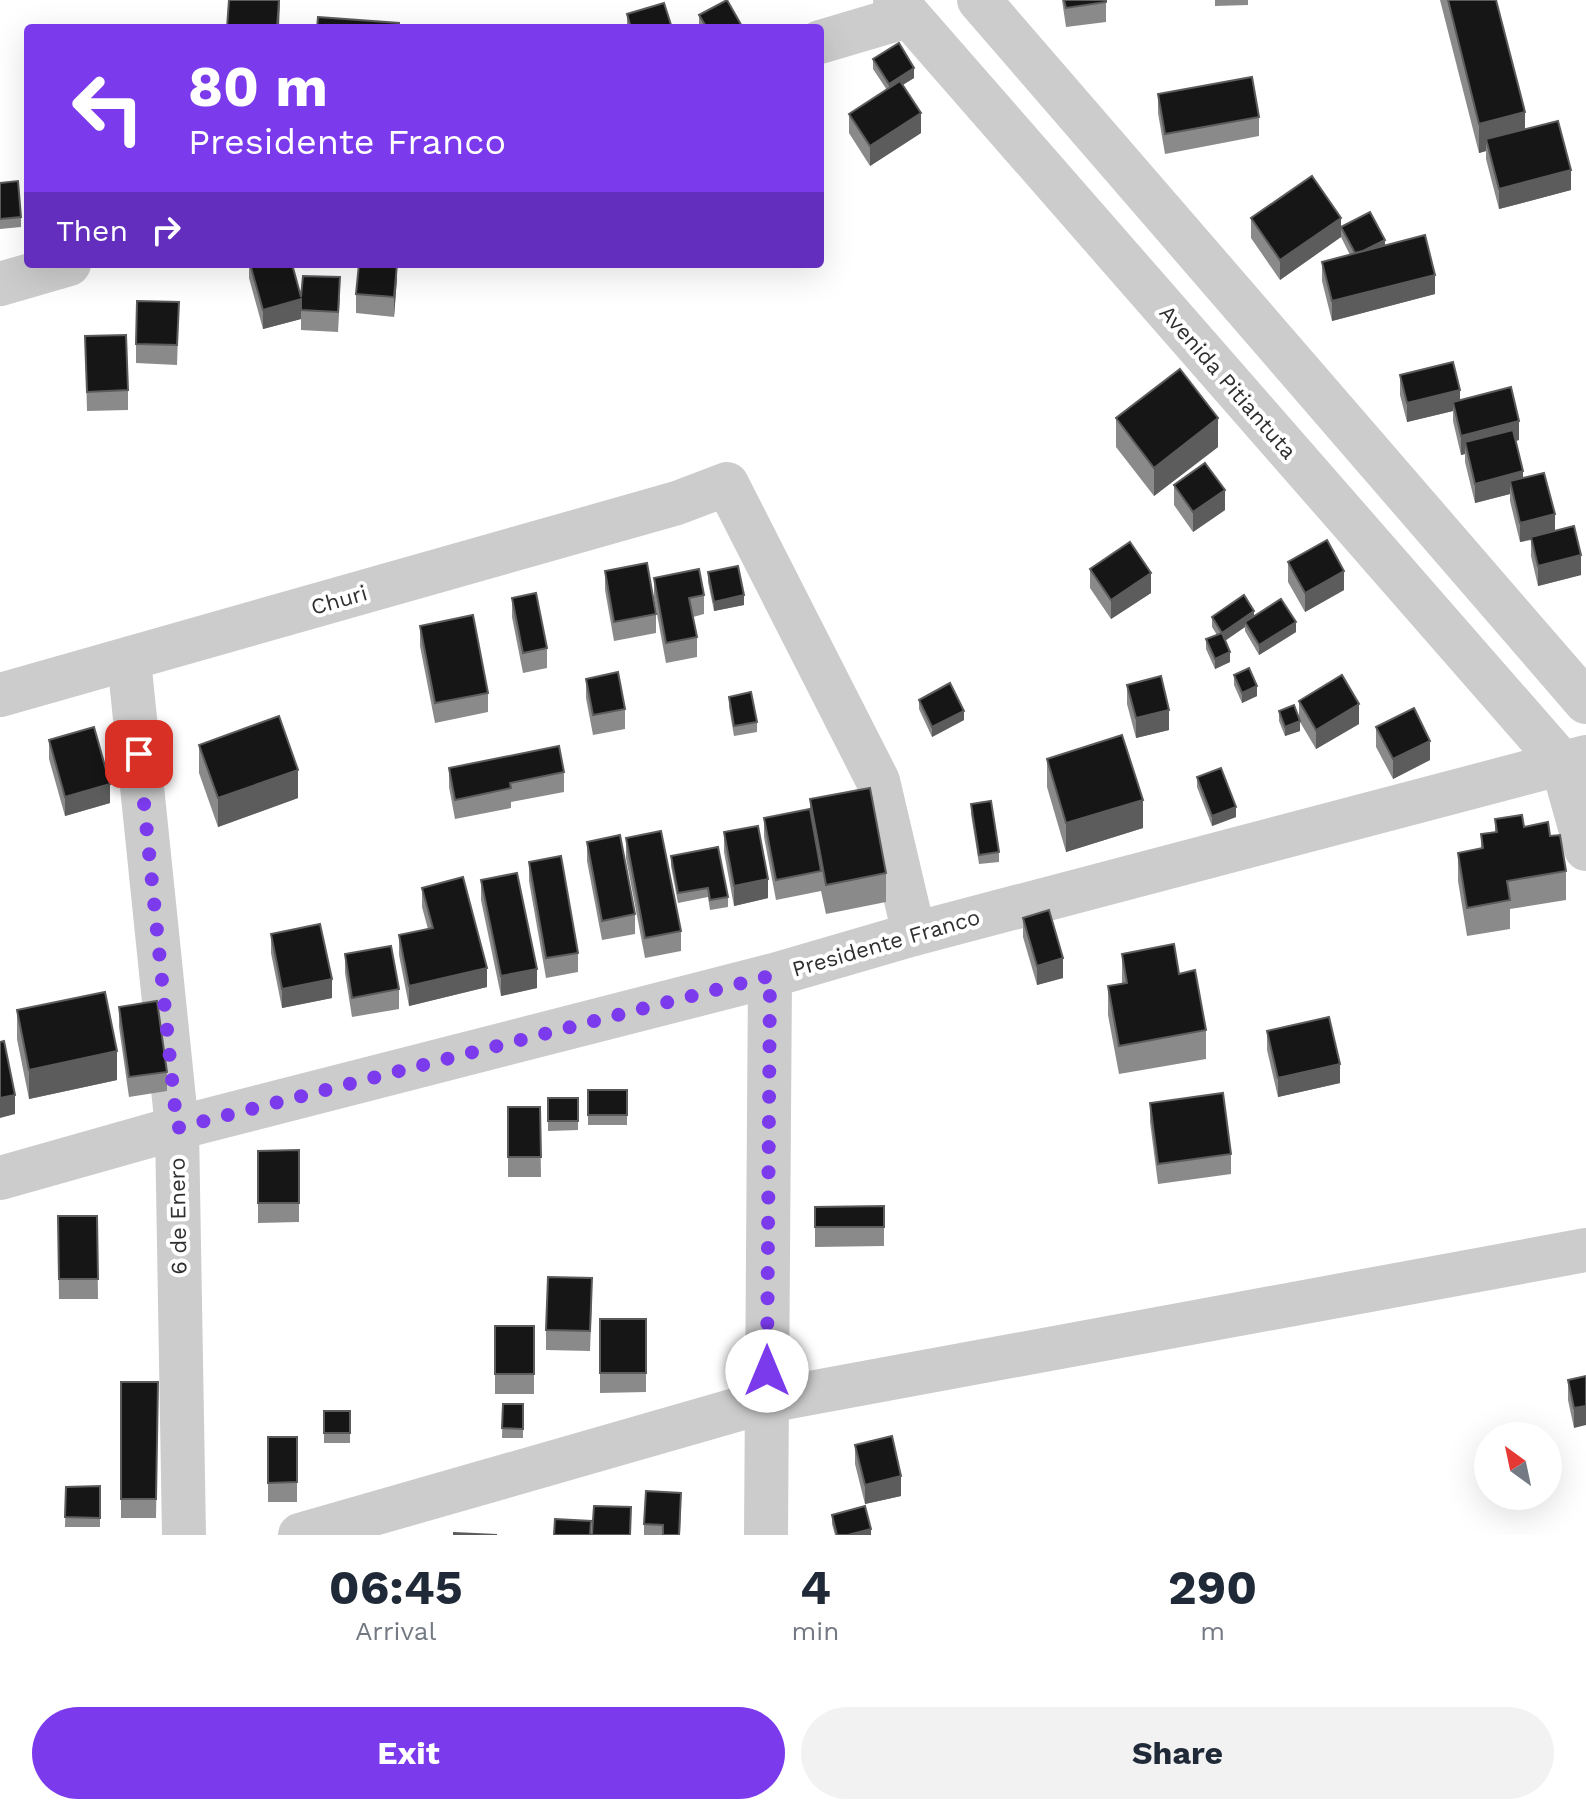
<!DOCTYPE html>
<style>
body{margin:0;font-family:"Work Sans",sans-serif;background:#f2f2f3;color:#1f2937;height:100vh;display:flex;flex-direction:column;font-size:30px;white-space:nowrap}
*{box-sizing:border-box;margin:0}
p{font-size:26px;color:#747a83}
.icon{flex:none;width:44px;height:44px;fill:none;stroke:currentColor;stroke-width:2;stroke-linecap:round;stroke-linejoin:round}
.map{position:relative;height:1535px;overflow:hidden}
.details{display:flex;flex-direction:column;background:#fff;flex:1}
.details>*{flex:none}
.guide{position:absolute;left:24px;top:24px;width:800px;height:244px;border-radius:8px;box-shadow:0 8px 32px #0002;background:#7c3aed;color:#fff;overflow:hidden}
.needle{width:52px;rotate:327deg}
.tools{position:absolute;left:1474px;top:1422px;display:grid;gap:16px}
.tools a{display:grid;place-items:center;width:88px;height:88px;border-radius:50%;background:#fff;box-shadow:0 8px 32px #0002;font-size:40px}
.pin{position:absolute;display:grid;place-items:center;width:68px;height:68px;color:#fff;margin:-34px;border-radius:16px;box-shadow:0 4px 12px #0006}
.me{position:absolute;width:88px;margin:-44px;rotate:0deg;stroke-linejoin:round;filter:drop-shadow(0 0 6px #0008)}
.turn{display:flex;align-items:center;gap:28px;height:168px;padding:0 32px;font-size:36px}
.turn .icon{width:104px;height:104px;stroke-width:2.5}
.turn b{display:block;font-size:56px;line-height:68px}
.then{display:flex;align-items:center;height:76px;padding:0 32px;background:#0003;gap:16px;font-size:30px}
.eta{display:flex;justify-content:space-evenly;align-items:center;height:136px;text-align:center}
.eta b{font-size:48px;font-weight:700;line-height:56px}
.primary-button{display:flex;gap:16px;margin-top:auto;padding:16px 32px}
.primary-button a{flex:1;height:92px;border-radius:48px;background:#7c3aed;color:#fff;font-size:32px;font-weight:700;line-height:92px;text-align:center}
.primary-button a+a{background:#f2f2f3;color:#1f2937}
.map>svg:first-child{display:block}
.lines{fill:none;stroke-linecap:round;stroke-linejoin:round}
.minor{stroke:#ccc;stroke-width:44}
.wall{fill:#8a8a8a}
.shaded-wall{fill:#5c5c5c}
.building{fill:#161616;stroke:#5c5c5c;stroke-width:2}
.route{stroke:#7c3aed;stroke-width:14;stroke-dasharray:0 25.2}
.labels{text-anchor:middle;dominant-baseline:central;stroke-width:8;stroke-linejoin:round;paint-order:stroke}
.street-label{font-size:22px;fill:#2f2f2f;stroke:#fff}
</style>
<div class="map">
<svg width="1586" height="1535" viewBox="0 0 1586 1535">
<rect width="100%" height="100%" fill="#fff"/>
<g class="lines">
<g class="minor">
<polyline points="895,0 1562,763 1586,849"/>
<polyline points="979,0 1586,702"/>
<polyline points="820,42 908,16"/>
<polyline points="0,284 69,264"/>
<polyline points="129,660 177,1128 184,1535"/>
<polyline points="0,695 677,503 727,484 878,781 914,934"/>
<polyline points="0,1178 177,1128 770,976 914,934 1586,757"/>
<polyline points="300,1535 767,1401 1586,1250"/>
<polyline points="766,1535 770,976"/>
</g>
</g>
<g class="wall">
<polygon points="1062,0 1106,0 1106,22 1066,27"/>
<polygon points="1215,0 1248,0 1248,5 1215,6"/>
<polygon points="1440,0 1496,0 1525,130 1571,190 1499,209 1486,159 1486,151 1479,153"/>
<polygon points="627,14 672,28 627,28"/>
<polygon points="699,15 743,28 701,28 699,25"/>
<polygon points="873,59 914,78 903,85 921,133 870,166 849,133 849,114 887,90 873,69"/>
<polygon points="1158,94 1259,117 1259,136 1165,154 1158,113"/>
<polygon points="0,183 21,217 21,227 0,229"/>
<polygon points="1251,218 1341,227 1385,246 1435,294 1332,321 1322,281 1322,262 1350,255 1341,237 1280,280 1251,238"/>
<polygon points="249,264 292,264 301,297 340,297 338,332 301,330 301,319 263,329 249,278"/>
<polygon points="412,264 438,264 438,266 412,265"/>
<polygon points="397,278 394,317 356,313 356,294"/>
<polygon points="179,302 177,365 136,363 136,344"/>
<polygon points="85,336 128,390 128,410 87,411"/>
<polygon points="1400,375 1460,400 1519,440 1515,441 1523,478 1581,575 1538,586 1531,556 1531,540 1520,542 1510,501 1510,494 1475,503 1465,462 1465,454 1461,455 1453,421 1453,411 1407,422 1400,395"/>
<polygon points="1116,418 1218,447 1154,496 1116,447"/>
<polygon points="1174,485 1225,510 1193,532 1174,505"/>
<polygon points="1288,562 1344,590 1305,612 1288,582"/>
<polygon points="1090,569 1151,593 1111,619 1090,588"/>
<polygon points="605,571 656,614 656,633 614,641 605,590"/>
<polygon points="708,572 744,605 714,611 708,582"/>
<polygon points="654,578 704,595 704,614 693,617 697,637 697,657 666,663 654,598"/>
<polygon points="512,598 547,648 547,668 523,673 512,617"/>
<polygon points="1254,616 1296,632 1259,655 1245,631 1245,627 1225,640 1230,662 1215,669 1206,649 1206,639 1217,635 1212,627 1212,617"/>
<polygon points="420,626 488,693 488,712 435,723 420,646"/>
<polygon points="1234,675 1257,696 1242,703 1234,685"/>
<polygon points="586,679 625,709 625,729 593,735 586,698"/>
<polygon points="1127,685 1169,730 1136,738 1127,704"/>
<polygon points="729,697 757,722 757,732 734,736 729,707"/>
<polygon points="919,700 964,720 932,737 919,709"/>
<polygon points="1299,701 1359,724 1316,749 1300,722 1300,731 1285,736 1279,721 1279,711 1299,719"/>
<polygon points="1376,727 1430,760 1393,779 1376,747"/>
<polygon points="49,740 110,803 65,816 49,759"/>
<polygon points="199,745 298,798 218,827 199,773"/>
<polygon points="1047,759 1143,828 1066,852 1047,787"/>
<polygon points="449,768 564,772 564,792 511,802 511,808 455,819 449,787"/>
<polygon points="1197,777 1236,817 1212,826 1197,787"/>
<polygon points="810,799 886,873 886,902 826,914 821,891 776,900 764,837 764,818 810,809"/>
<polygon points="971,804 999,852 999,862 979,864 971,814"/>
<polygon points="1495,819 1524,827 1550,836 1566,871 1566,900 1510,909 1510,929 1467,936 1458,881 1458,853 1481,849 1481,834 1495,832"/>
<polygon points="724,832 768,898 734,906 724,852"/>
<polygon points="626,838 681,931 681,951 645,958 626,858"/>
<polygon points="587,842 635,914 635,934 602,940 587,861"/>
<polygon points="671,856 728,897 728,907 710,910 708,897 678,903 671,866"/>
<polygon points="529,862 578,953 578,972 546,978 529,881"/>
<polygon points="481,880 537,988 501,996 481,900"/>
<polygon points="422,888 487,987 409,1006 399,955 399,935 428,929 422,907"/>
<polygon points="1023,918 1063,978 1037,985 1023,937"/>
<polygon points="271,934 332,998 282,1008 271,953"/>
<polygon points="345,954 399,989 399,1009 352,1017 345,973"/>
<polygon points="1122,954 1179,974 1206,1030 1206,1059 1119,1074 1108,1015 1108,986 1122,983"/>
<polygon points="119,1007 167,1072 167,1091 129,1097 119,1027"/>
<polygon points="17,1010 117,1080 29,1099 17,1039"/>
<polygon points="1267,1031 1340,1083 1278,1097 1267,1050"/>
<rect x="588" y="1090" width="39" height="35"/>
<polygon points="548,1098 578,1098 578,1130 548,1131"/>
<polygon points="1150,1103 1231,1154 1231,1174 1158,1184 1150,1122"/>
<polygon points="508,1107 540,1107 541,1177 508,1177"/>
<polygon points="299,1150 299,1222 258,1223 258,1151"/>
<polygon points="884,1206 884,1246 815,1247 815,1207"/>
<polygon points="58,1216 97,1216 98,1299 59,1299"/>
<polygon points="592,1298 590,1351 546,1350 546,1330"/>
<polygon points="600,1319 646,1319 646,1392 600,1393"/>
<rect x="495" y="1326" width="39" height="68"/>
<polygon points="1586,1376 1574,1428 1568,1400 1568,1380"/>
<polygon points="121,1382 158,1382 156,1518 121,1518"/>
<polygon points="503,1404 523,1404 523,1438 502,1438"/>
<rect x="324" y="1411" width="26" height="32"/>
<polygon points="268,1437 297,1482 297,1502 268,1502"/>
<polygon points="855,1445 901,1496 865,1504 855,1464"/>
<polygon points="100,1486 100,1527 65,1527 66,1487"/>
<polygon points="681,1512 680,1535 644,1535 644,1524"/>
<polygon points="832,1515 871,1535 872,1535 835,1535 832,1524"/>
</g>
<g class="shaded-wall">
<polygon points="279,0 280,0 279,28 277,28"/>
<polygon points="914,68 914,78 889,93 889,84"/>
<polygon points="1525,112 1525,141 1486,139 1486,151 1479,153 1479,124"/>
<polygon points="921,113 921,133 870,166 870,146"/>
<polygon points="1571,170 1571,190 1499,209 1499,189"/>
<polygon points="1341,218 1341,237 1280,280 1280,260"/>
<polygon points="1385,240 1385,249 1356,255"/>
<polygon points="397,264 397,278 394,317 394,297"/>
<polygon points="1435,275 1435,294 1332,321 1332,301"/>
<polygon points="301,299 301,319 263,329 263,310"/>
<polygon points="1460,390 1460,409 1453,402 1453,411 1407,422 1407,403"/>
<polygon points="1218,418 1218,447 1154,496 1154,468"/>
<polygon points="1519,421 1519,440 1468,454 1465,442 1465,454 1461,455 1461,436"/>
<polygon points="1523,471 1523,491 1510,481 1510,494 1475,503 1475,484"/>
<polygon points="1225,490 1225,510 1193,532 1193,512"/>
<polygon points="1555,514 1555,534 1520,542 1520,523"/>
<polygon points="1581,555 1581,575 1538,586 1538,566"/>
<polygon points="1344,571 1344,590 1305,612 1305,593"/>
<polygon points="1151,573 1151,593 1111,619 1111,600"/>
<polygon points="744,595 744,605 714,611 714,602"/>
<polygon points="1254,611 1254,621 1245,622 1245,627 1222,643 1222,633"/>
<polygon points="1296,622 1296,632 1259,655 1259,645"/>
<polygon points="1230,652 1230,662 1215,669 1215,659"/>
<polygon points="1257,686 1257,696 1242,703 1242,693"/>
<polygon points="1359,704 1359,724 1316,749 1316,730"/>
<polygon points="1169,710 1169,730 1136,738 1136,718"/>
<polygon points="964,711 964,720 932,737 932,727"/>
<polygon points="1300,721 1300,731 1285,736 1285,727"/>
<polygon points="1430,741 1430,760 1393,779 1393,759"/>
<polygon points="298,770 298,798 218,827 218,798"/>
<polygon points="110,784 110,803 65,816 65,797"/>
<polygon points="1143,800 1143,828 1066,852 1066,823"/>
<polygon points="1236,807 1236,817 1212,826 1212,816"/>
<polygon points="768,879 768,898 734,906 734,886"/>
<polygon points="1063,958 1063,978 1037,985 1037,966"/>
<polygon points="487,968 487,987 409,1006 409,986"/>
<polygon points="537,969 537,988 501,996 501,976"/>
<polygon points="332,979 332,998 282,1008 282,989"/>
<polygon points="117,1051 117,1080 29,1099 29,1070"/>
<polygon points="1340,1064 1340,1083 1278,1097 1278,1078"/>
<polygon points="15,1095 15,1114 0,1118 0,1098"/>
<polygon points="1586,1406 1586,1425 1574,1428 1574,1408"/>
<polygon points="901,1476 901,1496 865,1504 865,1485"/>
<polygon points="871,1529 871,1535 848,1535"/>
</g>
<g class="building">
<polygon points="229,0 279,0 277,28 227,28"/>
<polygon points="727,0 743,28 707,28 699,15"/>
<polygon points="1064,0 1106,0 1106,2 1066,8"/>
<polygon points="1448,0 1496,0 1525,112 1479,124"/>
<polygon points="664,3 672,28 631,28 627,14"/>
<polygon points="318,17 399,23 399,28 317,28"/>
<polygon points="899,43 914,68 889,84 873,59"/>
<polygon points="1252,77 1259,117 1165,134 1158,94"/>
<polygon points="900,81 921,113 870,146 849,114"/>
<polygon points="1558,121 1571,170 1499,189 1486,139"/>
<polygon points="1312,176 1341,218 1280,260 1251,218"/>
<polygon points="18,181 21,217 0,219 0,183"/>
<polygon points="1370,212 1385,240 1363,251 1355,253 1341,227"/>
<polygon points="1425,235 1435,275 1332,301 1322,262"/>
<polygon points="250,264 292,264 301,297 303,276 340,277 338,312 301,310 301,299 263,310"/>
<polygon points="359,264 397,264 394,297 356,294"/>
<polygon points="137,301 179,302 177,345 136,344"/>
<polygon points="126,335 128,390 87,392 85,336"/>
<polygon points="1453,362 1460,390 1407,403 1400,375"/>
<polygon points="1180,369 1218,418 1154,468 1116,418"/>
<polygon points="1511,387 1519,421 1461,436 1453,402"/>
<polygon points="1513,430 1523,471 1475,484 1465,442"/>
<polygon points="1205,463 1225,490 1193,512 1174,485"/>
<polygon points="1544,473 1555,514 1520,523 1510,481"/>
<polygon points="1574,526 1581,555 1538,566 1531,537"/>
<polygon points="1327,540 1344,571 1305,593 1288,562"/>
<polygon points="1130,542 1151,573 1111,600 1090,569"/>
<polygon points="647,563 656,614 614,622 605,571"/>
<polygon points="738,566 744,595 714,602 708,572"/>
<polygon points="699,569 704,595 689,598 697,637 666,643 654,578"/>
<polygon points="536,593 547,648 523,653 512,598"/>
<polygon points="1244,595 1254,611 1222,633 1212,617"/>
<polygon points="1281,599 1296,622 1259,645 1245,622"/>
<polygon points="473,615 488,693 435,703 420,626"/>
<polygon points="1222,633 1230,652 1215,659 1206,639"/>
<polygon points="1249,668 1257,686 1242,693 1234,675"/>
<polygon points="618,672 625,709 593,715 586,679"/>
<polygon points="1342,675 1359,704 1316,730 1299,701"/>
<polygon points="1161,676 1169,710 1136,718 1127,685"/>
<polygon points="950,683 964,711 932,727 919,700"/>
<polygon points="751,692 757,722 734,726 729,697"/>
<polygon points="1294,705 1300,721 1285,727 1279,711"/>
<polygon points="1414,708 1430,741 1393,759 1376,727"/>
<polygon points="279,716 298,770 218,798 199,745"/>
<polygon points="94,727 110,784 65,797 49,740"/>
<polygon points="1122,735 1143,800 1066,823 1047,759"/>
<polygon points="559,746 564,772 510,783 511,788 455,800 449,768"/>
<polygon points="1221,768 1236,807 1212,816 1197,777"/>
<polygon points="870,788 886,873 826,885 810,799"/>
<polygon points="991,801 999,852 979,855 971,804"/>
<polygon points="810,809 821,871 776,880 764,818"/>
<polygon points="1522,815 1524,827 1548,822 1550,836 1560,835 1566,871 1507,881 1510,900 1467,908 1458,853 1483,848 1481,834 1497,832 1495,819"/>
<polygon points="758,826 768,879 734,886 724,832"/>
<polygon points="661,831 681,931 645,938 626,838"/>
<polygon points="620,835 635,914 602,921 587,842"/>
<polygon points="718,847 728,897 710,900 708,888 678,893 671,856"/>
<polygon points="561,856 578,953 546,958 529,862"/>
<polygon points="517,873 537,969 501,976 481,880"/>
<polygon points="463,877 487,968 409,986 399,935 433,928 422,888"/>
<polygon points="1049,910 1063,958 1037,966 1023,918"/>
<polygon points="320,924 332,979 282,989 271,934"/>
<polygon points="1174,944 1179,974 1195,970 1206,1030 1119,1046 1108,986 1127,983 1122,954"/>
<polygon points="391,946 399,989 352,998 345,954"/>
<polygon points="105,992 117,1051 29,1070 17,1010"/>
<polygon points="157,1001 167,1072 129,1077 119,1007"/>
<polygon points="1329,1017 1340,1064 1278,1078 1267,1031"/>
<polygon points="4,1041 15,1095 0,1098 0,1042"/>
<rect x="588" y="1090" width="39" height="25"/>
<polygon points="1223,1093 1231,1154 1158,1164 1150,1103"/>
<rect x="548" y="1098" width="30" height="23"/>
<polygon points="508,1107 540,1107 541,1157 508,1157"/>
<polygon points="299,1150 299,1203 258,1203 258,1151"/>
<polygon points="884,1206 884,1227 815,1227 815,1207"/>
<polygon points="58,1216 97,1216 98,1279 59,1279"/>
<polygon points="548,1277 592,1278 590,1331 546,1330"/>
<rect x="600" y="1319" width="46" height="54"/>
<rect x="495" y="1326" width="39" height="48"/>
<polygon points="1586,1376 1586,1406 1574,1408 1568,1380"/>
<polygon points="121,1382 158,1382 156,1499 121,1499"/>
<polygon points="503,1404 523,1404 523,1429 502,1428"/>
<rect x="324" y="1411" width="26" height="22"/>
<polygon points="892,1436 901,1476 865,1485 855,1445"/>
<polygon points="268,1437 297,1437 297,1482 268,1483"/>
<polygon points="100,1486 100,1518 65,1517 66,1487"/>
<polygon points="646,1491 681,1493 679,1535 663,1535 663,1525 644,1524"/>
<polygon points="594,1506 631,1507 630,1535 592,1535"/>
<polygon points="865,1506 871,1529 848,1535 837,1535 832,1515"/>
<polygon points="555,1519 591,1521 590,1535 554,1535"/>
<polygon points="454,1533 497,1535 454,1535"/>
</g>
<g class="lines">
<polyline class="route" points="139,754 177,1128 770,976 767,1371"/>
</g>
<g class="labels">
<g class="street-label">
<text transform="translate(1228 382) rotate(49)">Avenida Pitiantuta</text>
<text transform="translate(339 600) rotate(-16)">Churi</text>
<text transform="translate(886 943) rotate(-16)">Presidente Franco</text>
<text transform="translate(178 1216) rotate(-91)">6 de Enero</text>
</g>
</g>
</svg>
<div class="tools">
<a><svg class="needle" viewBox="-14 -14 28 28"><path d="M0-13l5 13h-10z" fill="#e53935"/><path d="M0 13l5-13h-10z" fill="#747a83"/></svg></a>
</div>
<div class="pin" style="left:139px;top:754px;background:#d93025"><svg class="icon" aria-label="arrive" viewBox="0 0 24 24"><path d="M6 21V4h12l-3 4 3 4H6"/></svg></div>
<svg class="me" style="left:767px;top:1371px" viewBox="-20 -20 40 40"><circle r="19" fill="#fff"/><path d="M0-13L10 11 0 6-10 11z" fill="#7c3aed"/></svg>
<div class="guide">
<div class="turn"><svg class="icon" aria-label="left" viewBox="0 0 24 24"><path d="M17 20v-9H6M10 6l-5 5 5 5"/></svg><div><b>80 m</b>Presidente Franco</div></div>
<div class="then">Then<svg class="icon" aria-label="right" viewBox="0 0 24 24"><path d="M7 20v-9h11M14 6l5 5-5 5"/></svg></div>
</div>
</div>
<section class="details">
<div class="eta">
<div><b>06:45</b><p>Arrival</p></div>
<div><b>4</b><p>min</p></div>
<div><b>290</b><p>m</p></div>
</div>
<div class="primary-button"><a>Exit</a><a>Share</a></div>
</section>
